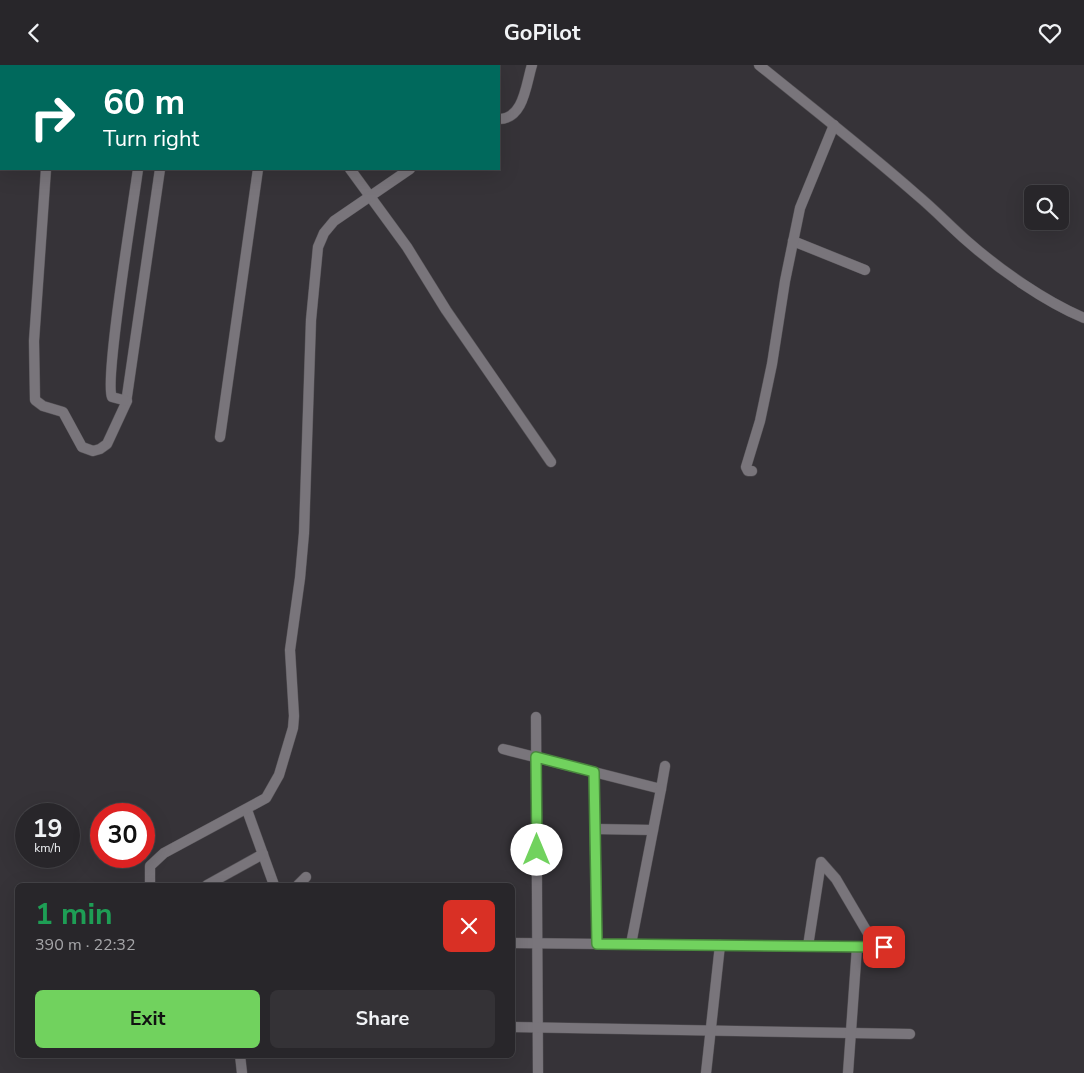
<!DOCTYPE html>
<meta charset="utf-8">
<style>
body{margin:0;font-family:"Nunito Sans",sans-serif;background:#343236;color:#f1f3f6;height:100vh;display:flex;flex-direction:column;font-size:19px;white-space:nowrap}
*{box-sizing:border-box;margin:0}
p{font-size:16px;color:#a5a5a8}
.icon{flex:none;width:28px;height:28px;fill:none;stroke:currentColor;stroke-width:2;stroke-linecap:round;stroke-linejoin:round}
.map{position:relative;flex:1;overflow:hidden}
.details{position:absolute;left:15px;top:818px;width:500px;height:175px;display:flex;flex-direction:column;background:#28262a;border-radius:8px;box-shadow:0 5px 20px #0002,0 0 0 1px #444347}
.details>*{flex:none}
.banner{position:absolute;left:0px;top:0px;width:500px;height:105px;box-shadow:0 5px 20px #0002,0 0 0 1px #444347;background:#00695c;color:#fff;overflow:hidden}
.fabs{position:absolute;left:1024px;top:120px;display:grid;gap:10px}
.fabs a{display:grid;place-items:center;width:45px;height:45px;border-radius:8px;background:#28262a;box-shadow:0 5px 20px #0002,0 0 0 1px #444347;font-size:25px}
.speed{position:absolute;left:15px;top:738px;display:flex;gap:10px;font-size:25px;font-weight:700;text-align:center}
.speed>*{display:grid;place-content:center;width:65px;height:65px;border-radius:50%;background:#28262a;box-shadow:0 5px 20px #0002,0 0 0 1px #444347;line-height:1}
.speed small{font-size:12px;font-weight:400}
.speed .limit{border:8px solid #d22;background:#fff;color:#111}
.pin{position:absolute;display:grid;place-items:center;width:42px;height:42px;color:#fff;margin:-21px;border-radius:10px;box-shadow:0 2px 8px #0006}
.me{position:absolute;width:55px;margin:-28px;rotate:0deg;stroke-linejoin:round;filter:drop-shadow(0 0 4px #0008)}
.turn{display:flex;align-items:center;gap:18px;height:105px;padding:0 20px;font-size:22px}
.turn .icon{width:65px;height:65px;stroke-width:2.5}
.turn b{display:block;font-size:35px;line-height:42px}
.round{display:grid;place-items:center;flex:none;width:52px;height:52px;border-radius:8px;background:#343236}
.headline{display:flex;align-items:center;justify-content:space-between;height:85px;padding:0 20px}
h1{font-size:30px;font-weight:700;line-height:38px;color:#1e9e55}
.cta{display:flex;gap:10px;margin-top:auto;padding:10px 20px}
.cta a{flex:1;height:58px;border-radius:8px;background:#71d25e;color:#111;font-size:20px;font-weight:700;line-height:58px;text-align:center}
.cta a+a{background:#343236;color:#f1f3f6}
header{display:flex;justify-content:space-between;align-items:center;height:65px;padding:0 20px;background:#28262a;font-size:22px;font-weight:700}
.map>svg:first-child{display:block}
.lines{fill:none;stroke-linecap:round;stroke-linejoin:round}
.street-casing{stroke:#555256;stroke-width:11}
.street{stroke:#79757b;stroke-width:10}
.route-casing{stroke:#49883d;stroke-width:12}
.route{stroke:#71d25e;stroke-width:9}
</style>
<header><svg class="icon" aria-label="back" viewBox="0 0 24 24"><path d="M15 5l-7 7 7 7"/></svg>GoPilot<svg class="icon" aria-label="heart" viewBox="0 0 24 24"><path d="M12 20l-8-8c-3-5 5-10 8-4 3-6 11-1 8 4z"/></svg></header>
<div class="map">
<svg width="1084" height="1008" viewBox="0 0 1084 1008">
<rect width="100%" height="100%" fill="#363338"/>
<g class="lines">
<defs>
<g id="street">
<path d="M759,0C812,43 866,85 917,130C935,145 950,161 967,176C1000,205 1044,236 1084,253"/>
<polyline points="54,1 54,0"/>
<polyline points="151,1 151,0"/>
<polyline points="173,1 173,0"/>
<polyline points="274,1 274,0"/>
<polyline points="483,1 484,0"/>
<path d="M499,54C524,54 526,19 532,0"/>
<polyline points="46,104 34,276 35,335 43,341 63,347 82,382 93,386 100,384 107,379 126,338 160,104"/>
<polyline points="350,104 407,182 446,245 551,397"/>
<polyline points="793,176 865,205"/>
<path d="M127,336L112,332C104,316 134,135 138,104"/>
<polyline points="220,372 258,104"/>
<polyline points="752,406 748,406 746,402 760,356 772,299 785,216 800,143 834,60"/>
<polyline points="536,652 538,1008"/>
<polyline points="503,684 661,724 665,701"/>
<polyline points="594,707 597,879"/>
<polyline points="247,745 274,820"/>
<polyline points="595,764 653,765"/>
<polyline points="150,820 150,801 164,788 266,733 279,710 293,663 294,651 290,585 300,513 304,468 311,255 318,182 324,168 334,156 410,104"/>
<polyline points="207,820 263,789"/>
<polyline points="298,820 306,812"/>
<polyline points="512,878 884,882"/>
<polyline points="631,879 661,724"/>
<polyline points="808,881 821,797 836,814 876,882"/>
<polyline points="512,962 910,969"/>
<polyline points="240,990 242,1008"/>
<polyline points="706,1008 720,880"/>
<polyline points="848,1008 857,882"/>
</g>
</defs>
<use href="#street" class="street-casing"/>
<use href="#street" class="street"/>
</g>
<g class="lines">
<defs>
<polyline id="route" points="537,785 536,692 594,707 597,879 884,882"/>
</defs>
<use href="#route" class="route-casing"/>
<use href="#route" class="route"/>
</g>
</svg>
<div class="fabs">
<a><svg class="icon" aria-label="search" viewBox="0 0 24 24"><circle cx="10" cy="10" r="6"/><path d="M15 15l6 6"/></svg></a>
</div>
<div class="speed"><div>19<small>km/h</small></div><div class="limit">30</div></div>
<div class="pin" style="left:884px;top:882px;background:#d93025"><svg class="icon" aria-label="arrive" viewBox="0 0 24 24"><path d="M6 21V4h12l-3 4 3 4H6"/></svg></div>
<svg class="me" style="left:537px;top:785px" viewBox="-20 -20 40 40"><circle r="19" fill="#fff"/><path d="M0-13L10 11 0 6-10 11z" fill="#71d25e"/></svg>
<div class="banner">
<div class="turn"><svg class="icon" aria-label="right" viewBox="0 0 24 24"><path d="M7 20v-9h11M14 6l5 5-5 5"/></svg><div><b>60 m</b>Turn right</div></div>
</div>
<section class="details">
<div class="headline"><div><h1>1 min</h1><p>390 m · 22:32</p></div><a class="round" style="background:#d93025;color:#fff"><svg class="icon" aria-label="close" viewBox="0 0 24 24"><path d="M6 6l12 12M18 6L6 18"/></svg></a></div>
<div class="cta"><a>Exit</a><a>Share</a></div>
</section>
</div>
